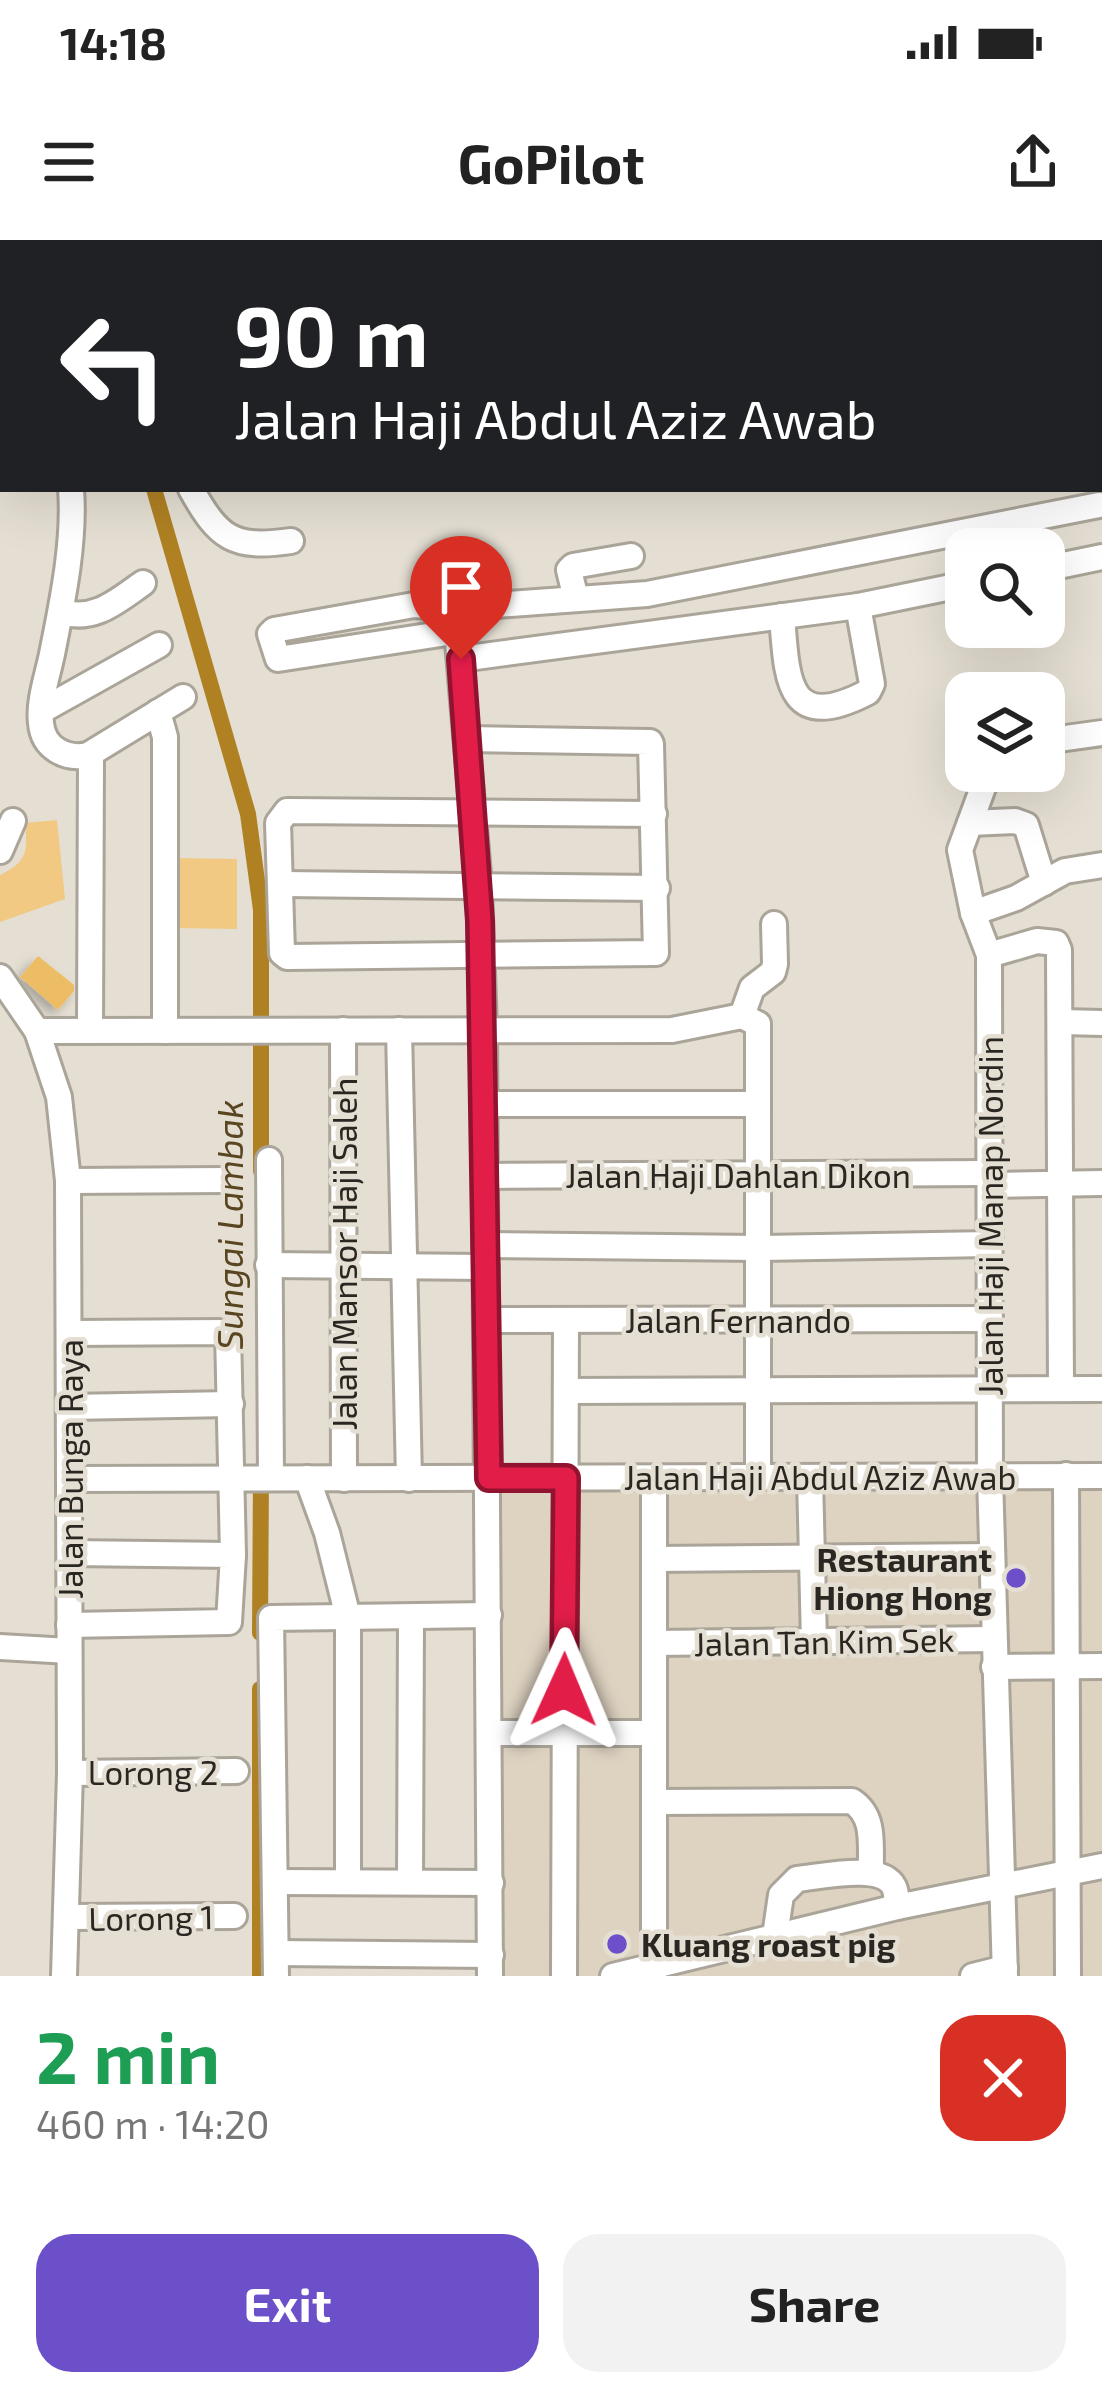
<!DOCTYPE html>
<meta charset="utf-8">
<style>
body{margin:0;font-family:"Exo 2",sans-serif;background:#f2f2f2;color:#222;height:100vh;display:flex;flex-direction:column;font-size:45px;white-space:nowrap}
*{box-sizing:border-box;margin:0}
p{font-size:39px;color:#767676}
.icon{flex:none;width:66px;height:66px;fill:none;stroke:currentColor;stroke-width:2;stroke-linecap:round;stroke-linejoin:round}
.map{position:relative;height:1736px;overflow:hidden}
.panel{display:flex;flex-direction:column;background:#fff;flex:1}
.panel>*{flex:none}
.guide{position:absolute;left:0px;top:0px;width:1104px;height:252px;box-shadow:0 12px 48px #0002;background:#202124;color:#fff;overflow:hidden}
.controls{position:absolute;left:945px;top:288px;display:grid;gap:24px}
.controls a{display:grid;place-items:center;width:120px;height:120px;border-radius:24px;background:#fff;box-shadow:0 12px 48px #0002;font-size:60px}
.pin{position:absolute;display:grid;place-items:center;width:102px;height:102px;color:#fff;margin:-123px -51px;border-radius:50% 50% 50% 0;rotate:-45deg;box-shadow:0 0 12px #0007}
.pin .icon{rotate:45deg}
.me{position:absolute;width:132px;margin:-66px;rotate:1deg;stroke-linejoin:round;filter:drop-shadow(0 0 9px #0008)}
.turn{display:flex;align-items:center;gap:42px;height:252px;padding:0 36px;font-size:54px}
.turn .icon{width:156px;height:156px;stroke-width:2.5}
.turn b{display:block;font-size:84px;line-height:102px}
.round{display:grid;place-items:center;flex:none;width:126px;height:126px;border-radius:36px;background:#f2f2f2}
.overview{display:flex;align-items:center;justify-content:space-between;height:204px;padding:0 36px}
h1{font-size:72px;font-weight:700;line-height:90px;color:#1e9e55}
.button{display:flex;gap:24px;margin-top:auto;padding:24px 36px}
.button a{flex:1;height:138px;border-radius:36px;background:#6c50ca;color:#fff;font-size:48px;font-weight:700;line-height:138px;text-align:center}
.button a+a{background:#f2f2f2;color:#222}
.status{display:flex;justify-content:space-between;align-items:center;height:84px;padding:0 60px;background:#fff;direction:ltr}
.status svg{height:33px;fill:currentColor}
header{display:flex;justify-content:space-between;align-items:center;height:156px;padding:0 36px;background:#fff;font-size:54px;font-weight:700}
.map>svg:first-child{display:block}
.built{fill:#ded3c1}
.green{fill:#f1c982}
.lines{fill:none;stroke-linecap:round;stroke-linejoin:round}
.canal{stroke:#af8123;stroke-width:16}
.building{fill:#edbd66;filter:url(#shadow)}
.minor-casing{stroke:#aaa499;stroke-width:30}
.minor{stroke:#fff;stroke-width:24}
.route-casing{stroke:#92132f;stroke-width:30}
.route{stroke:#e11d48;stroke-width:21}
.poi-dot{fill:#6c50ca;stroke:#e5dfd3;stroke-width:4.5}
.labels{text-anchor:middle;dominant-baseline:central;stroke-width:9;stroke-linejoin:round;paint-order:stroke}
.street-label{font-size:33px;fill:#2a2723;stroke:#e5dfd3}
.poi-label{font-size:33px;font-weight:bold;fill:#2a2723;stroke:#e5dfd3;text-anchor:end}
.water-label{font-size:36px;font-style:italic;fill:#594520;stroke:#e5dfd3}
</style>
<div class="status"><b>14:18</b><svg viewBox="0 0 49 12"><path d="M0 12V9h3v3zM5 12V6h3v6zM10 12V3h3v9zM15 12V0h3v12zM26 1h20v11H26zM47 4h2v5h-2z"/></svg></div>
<header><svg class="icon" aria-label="menu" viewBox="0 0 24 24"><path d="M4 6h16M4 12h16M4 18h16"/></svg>GoPilot<svg class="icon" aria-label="share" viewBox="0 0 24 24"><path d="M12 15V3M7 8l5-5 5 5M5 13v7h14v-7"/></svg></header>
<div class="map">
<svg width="1102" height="1736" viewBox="0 0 1102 1736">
<defs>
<filter id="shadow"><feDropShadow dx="-5.5" dy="5.5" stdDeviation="6" flood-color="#0004"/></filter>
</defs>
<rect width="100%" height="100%" fill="#e5dfd3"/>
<polygon class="built" points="1102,1241 1102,1736 484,1736 482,1244"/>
<g class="green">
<path d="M57,580L65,659L0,682V635C27,622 28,612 25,583Z"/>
<polygon points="173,618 237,619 237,689 172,688"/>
</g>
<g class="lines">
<g class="canal">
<polyline points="4,0 6,3"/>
<polyline points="154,249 248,574 261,670 261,931"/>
<polyline points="260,1393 261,1233"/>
<polyline points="260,1736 260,1449"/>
</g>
</g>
<polygon class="building" points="38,716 74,745 74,751 58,770 20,737"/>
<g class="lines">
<defs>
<g id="minor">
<polyline points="1082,0 1083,3"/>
<polyline points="50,3 58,0"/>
<polyline points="1101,57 1102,60"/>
<polyline points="1101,136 1102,135"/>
<polyline points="0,146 3,143"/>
<path d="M71,249C75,300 63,359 53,409C49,432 38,460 41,483C43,508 66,520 88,515L183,457"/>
<path d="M191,249C219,299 233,309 291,301"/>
<polyline points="1044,329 1102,317"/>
<polyline points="576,359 569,330 573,326 631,316"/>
<polyline points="455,368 414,365 274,390 270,394 278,419 460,391"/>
<path d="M61,372C94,382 116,362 143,343"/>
<path d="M782,376C787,438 786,495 868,452L872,444L858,366"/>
<polyline points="461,419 858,366 966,344"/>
<polyline points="41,471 159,405"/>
<polyline points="158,472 165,497 165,791"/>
<polyline points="467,499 650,502 651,504 656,713 287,717 282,713 278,583 287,571 654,574"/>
<polyline points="1044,501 1102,493"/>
<polyline points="989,531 960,610 973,673 989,715 990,1237 1005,1736"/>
<polyline points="970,583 1015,581 1026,585 1044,643"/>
<polyline points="0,611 13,581"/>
<polyline points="282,644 657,648"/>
<polyline points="973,673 1016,658 1065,631 1102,625"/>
<polyline points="989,715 1037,701 1056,703 1059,710 1061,1149"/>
<polyline points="0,737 37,791 59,857 68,941 70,1533 64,1736"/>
<polyline points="742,776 752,748 773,732 775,724 774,684"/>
<polyline points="1062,782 1102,783"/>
<polyline points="343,790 344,1239"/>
<polyline points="399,790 409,1239"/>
<polyline points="37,791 672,790 742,776 758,784 758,1237"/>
<polyline points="90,791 91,514"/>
<polyline points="485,864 758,864"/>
<polyline points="269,920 271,1238"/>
<polyline points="485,936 990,933"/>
<polyline points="68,941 228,940"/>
<polyline points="990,945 1102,943"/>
<polyline points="486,1005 758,1008 990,1004"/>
<polyline points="268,1025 486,1027"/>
<polyline points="487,1080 990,1079"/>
<polyline points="70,1093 228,1092 233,1315"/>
<polyline points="566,1151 1102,1149"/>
<polyline points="70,1167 231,1164"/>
<polyline points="1066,1235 1068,1736"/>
<polyline points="307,1238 327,1293 348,1377 348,1642"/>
<polyline points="810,1238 814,1401"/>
<polyline points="70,1239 1102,1236"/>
<polyline points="654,1319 992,1316"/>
<polyline points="69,1385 229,1382 233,1315 70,1313"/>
<polyline points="654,1403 994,1399"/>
<polyline points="0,1407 69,1411"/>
<polyline points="994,1427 1102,1426"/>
<polyline points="490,1493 654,1493"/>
<polyline points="70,1533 236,1531"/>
<path d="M654,1562L852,1561C876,1577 870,1605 871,1632"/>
<polyline points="275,1642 491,1643"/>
<polyline points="410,1642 411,1377"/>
<polyline points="68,1677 234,1676"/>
<path d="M775,1696L781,1655L797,1639C820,1637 882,1622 894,1647C897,1653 896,1660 897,1667"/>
<polyline points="276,1713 491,1715"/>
<polyline points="276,1736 271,1378 489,1375"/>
<polyline points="490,1736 484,789 479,645 455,368 647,354 1099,265"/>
<polyline points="564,1736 566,1080"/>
<polyline points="613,1736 897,1667 1102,1626"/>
<polyline points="654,1736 654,1238"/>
<polyline points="973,1736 1005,1728"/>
</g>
</defs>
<use href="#minor" class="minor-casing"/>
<use href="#minor" class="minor"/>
</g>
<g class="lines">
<defs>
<polyline id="route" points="461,419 480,681 489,1238 566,1238 564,1450"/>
</defs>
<use href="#route" class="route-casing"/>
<use href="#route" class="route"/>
</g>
<g class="poi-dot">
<circle cx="1016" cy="1338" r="12"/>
<circle cx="617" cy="1704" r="12"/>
</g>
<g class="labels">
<g class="street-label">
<text x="738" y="935">Jalan Haji Dahlan Dikon</text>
<text transform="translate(990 976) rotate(-90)">Jalan Haji Manap Nordin</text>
<text transform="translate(344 1014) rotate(-90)">Jalan Mansor Haji Saleh</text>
<text x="738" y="1080">Jalan Fernando</text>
<text transform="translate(70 1229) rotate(-90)">Jalan Bunga Raya</text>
<text x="820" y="1237">Jalan Haji Abdul Aziz Awab</text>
<text transform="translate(824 1401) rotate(-1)">Jalan Tan Kim Sek</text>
<text x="153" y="1532">Lorong 2</text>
<text transform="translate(151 1677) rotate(-1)">Lorong 1</text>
</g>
<g class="poi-label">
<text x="992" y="1319">Restaurant<tspan x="992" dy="38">Hiong Hong</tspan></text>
<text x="641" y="1704" text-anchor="start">Kluang roast pig</text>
</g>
<g class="water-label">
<text transform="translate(228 985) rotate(-90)">Sungai Lambak</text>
</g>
</g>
</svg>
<div class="controls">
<a><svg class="icon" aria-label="search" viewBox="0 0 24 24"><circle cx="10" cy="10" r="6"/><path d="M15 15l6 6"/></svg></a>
<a><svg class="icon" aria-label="layers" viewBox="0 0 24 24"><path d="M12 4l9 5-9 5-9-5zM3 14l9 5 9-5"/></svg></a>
</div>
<div class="pin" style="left:461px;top:419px;background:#d93025"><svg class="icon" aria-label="arrive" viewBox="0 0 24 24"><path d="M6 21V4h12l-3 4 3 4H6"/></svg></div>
<svg class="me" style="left:564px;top:1450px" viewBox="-20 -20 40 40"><path d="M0-17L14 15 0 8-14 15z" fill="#e11d48" stroke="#fff" stroke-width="4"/></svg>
<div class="guide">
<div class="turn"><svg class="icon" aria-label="left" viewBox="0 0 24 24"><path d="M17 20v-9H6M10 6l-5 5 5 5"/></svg><div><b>90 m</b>Jalan Haji Abdul Aziz Awab</div></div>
</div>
</div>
<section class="panel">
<div class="overview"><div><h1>2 min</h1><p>460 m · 14:20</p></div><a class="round" style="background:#d93025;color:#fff"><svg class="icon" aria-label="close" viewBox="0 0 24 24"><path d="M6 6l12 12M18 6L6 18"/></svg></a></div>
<div class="button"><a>Exit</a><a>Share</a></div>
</section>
